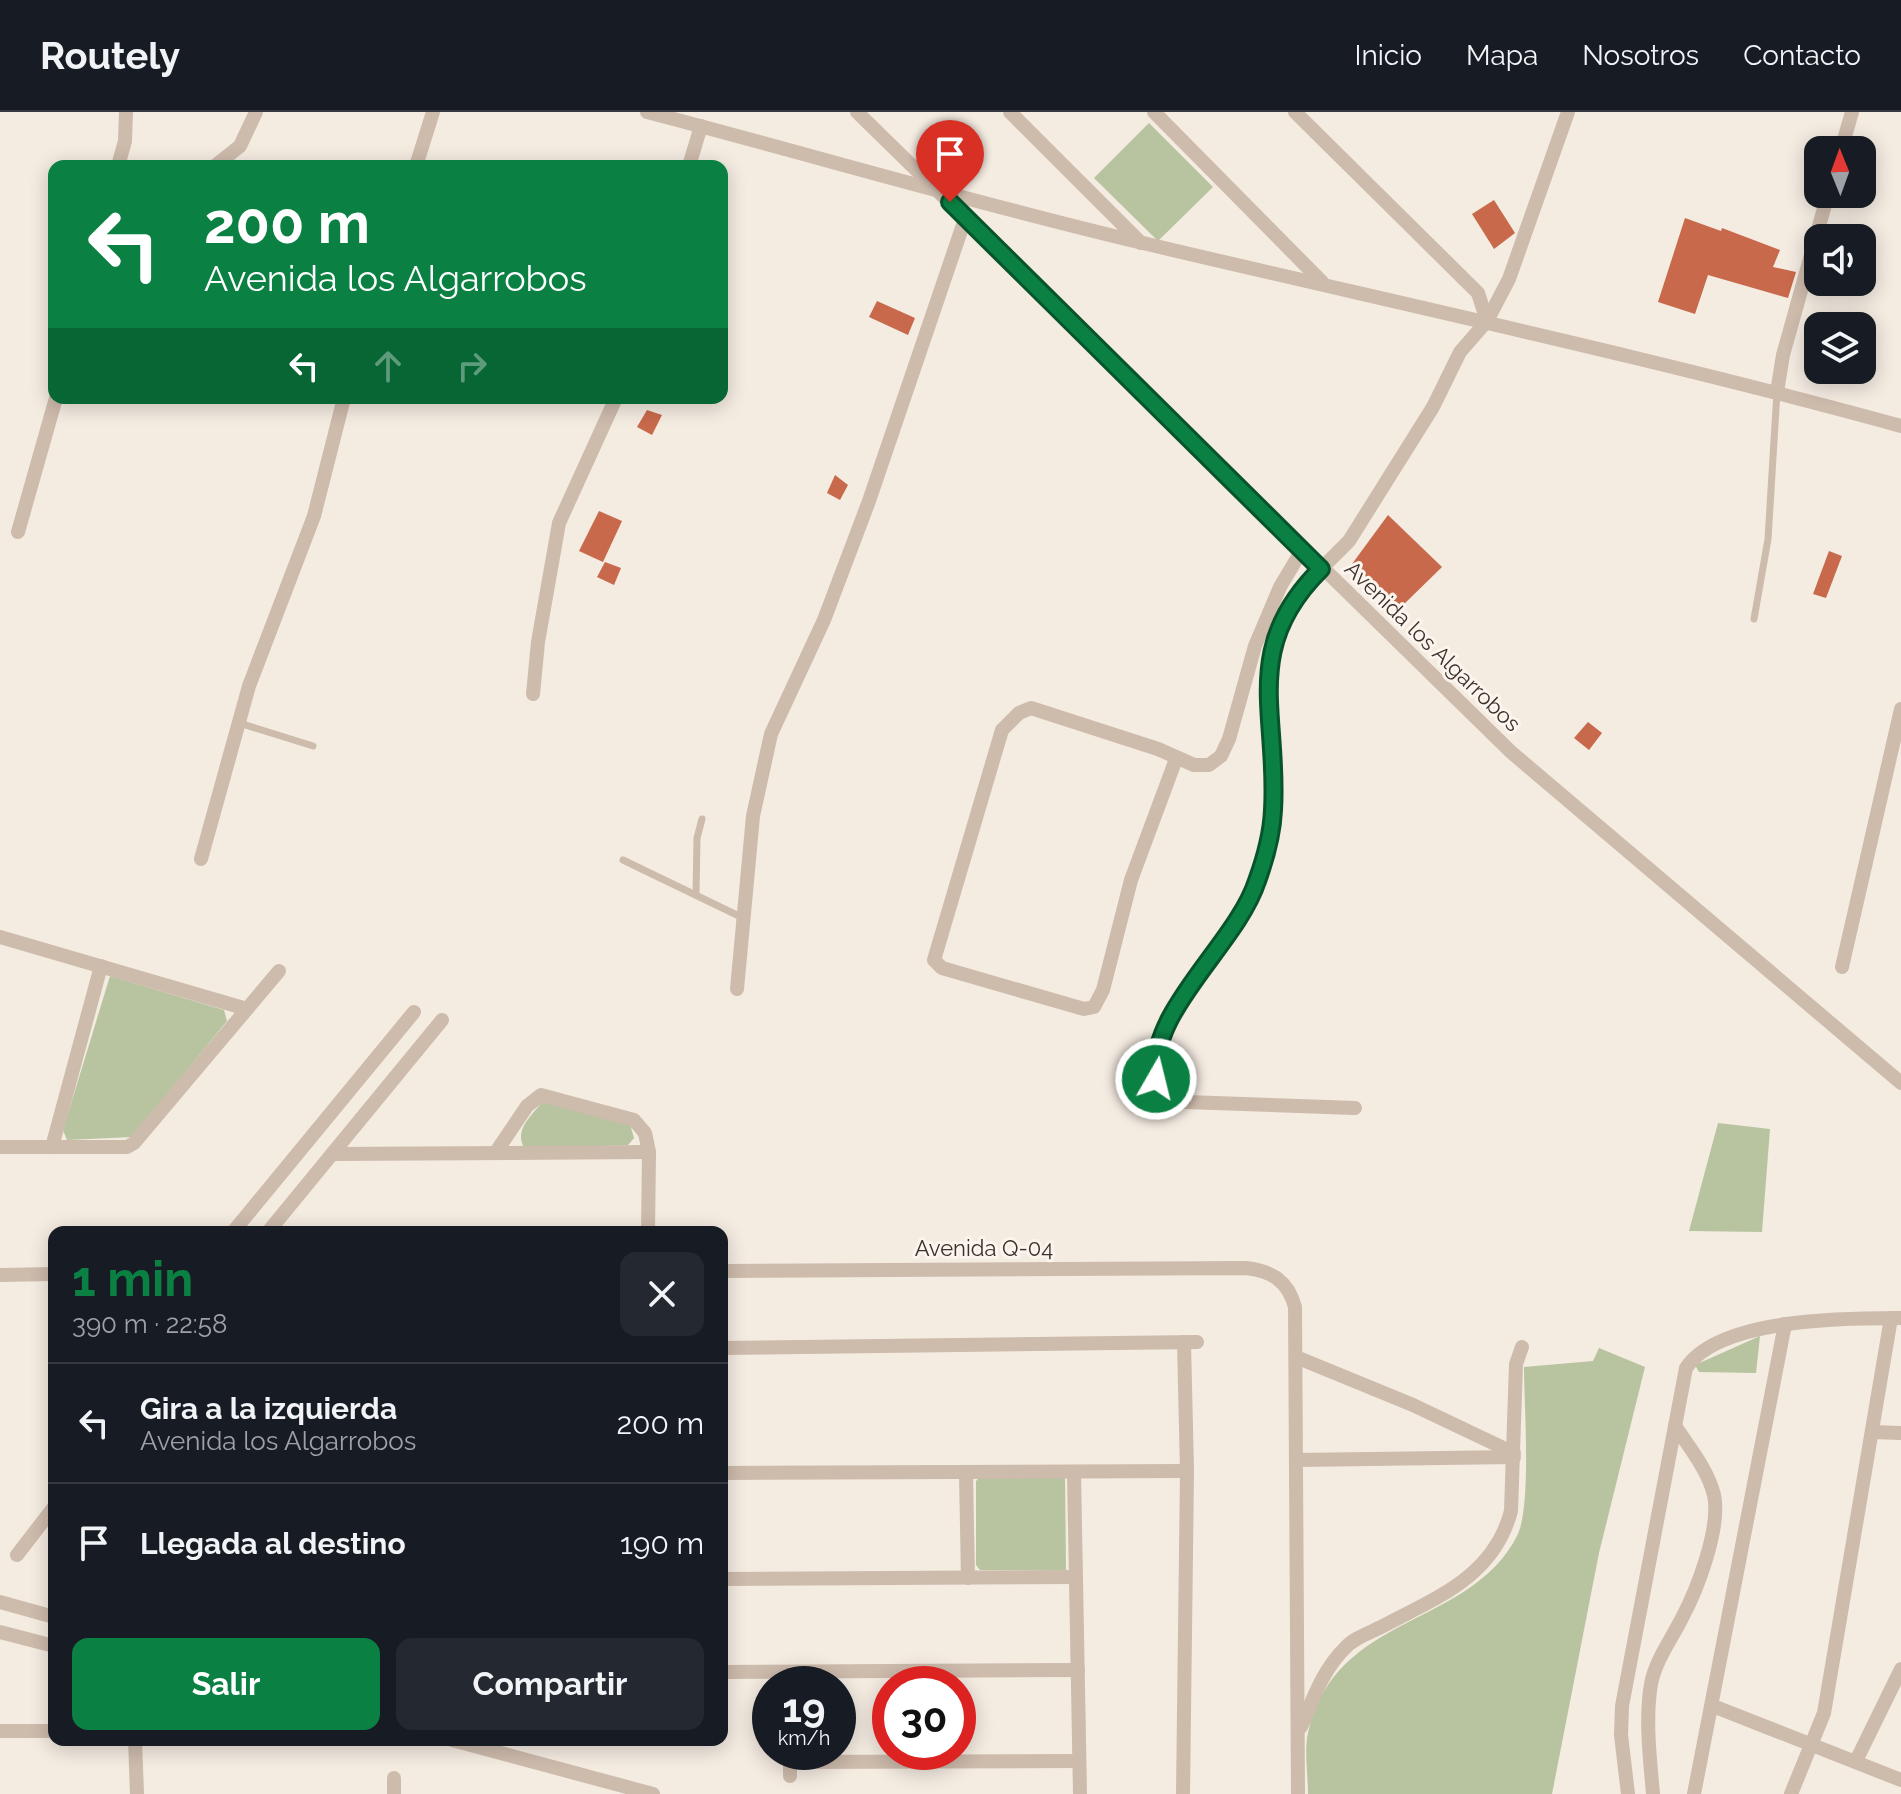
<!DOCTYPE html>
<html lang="es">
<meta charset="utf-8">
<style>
body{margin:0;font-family:Raleway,sans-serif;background:#242831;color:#f1f3f6;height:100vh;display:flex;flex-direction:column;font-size:30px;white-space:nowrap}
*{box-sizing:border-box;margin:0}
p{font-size:26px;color:#9ea1a6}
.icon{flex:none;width:44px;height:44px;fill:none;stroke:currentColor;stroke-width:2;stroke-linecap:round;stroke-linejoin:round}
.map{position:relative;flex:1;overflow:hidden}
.side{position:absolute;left:48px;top:1114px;width:680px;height:520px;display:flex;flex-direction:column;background:#171b24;border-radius:16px;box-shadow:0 4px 20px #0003}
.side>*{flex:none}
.banner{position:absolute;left:48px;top:48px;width:680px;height:244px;border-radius:16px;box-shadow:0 4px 20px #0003;background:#0b8043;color:#fff;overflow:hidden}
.needle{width:52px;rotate:359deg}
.tools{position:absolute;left:1804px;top:24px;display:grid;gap:16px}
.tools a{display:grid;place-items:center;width:72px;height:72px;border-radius:16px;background:#171b24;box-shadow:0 4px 20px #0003;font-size:40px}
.speed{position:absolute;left:752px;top:1554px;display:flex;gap:16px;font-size:40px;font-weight:700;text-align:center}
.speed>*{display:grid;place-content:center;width:104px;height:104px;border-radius:50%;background:#171b24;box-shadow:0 4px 20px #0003;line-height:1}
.speed small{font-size:20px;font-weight:400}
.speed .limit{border:12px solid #d22;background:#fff;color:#111}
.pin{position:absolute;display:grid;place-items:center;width:68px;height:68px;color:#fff;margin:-82px -34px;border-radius:50% 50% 50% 0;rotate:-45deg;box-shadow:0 0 8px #0007}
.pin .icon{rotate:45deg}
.me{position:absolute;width:88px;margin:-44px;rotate:8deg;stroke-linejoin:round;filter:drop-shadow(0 0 6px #0008)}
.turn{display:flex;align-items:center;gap:28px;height:168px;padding:0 24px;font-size:36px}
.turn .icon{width:104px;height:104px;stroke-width:2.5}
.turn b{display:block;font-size:56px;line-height:68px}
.lanes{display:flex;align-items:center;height:76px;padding:0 24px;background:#0003;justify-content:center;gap:40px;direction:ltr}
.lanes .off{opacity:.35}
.round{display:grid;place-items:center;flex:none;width:84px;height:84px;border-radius:16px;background:#242831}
.headline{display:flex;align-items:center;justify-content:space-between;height:136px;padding:0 24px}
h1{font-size:48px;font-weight:700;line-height:60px;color:#0b8043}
.cta{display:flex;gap:16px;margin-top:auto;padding:16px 24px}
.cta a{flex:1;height:92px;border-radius:16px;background:#0b8043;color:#fff;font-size:32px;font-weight:700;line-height:92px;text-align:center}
.cta a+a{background:#242831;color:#f1f3f6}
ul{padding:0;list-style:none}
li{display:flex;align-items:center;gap:24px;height:120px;padding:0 24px;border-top:2px solid #363941}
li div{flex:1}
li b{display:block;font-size:30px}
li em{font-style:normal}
header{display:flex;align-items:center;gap:48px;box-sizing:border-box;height:112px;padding:0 40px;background:#171b24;border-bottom:2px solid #363941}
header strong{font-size:38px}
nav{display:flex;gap:44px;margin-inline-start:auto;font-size:28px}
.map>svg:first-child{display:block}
.green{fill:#b8c4a0}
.building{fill:#c8694b}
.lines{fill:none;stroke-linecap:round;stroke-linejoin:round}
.service{stroke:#cdbbac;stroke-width:7}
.minor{stroke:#cdbbac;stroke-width:14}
.route-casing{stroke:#07532c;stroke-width:20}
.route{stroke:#0b8043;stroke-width:14}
.labels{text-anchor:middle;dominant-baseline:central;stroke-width:6;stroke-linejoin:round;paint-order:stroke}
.street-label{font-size:22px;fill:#3b302b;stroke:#fbf5ee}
</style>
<header>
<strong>Routely</strong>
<nav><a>Inicio</a><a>Mapa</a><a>Nosotros</a><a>Contacto</a></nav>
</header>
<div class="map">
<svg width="1901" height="1682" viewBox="0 0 1901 1682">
<rect width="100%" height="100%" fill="#f4ebe1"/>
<g class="green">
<polygon points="1149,11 1213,75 1158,129 1094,66"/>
<polygon points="110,864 224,898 227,909 132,1025 67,1028 63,1018"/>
<path d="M542,990L630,1012L634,1026L628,1033L525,1037C513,1018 531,1005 542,990Z"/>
<polygon points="1718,1011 1770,1017 1762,1120 1689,1119"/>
<polygon points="1760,1224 1756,1261 1699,1260 1695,1253"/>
<path d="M1599,1236L1645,1255L1599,1441L1552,1682H1308C1308,1663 1304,1639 1308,1621C1335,1500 1469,1517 1517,1424C1532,1395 1524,1292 1524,1255L1593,1249Z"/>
<polygon points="982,1363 1065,1363 1066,1458 980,1458 976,1453 976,1369"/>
</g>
<g class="building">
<polygon points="1494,88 1515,121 1494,137 1472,102"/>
<polygon points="1685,106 1721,119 1722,116 1780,138 1773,155 1796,160 1788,186 1708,163 1695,202 1658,190"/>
<polygon points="877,189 915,206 908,223 869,205"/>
<polygon points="647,298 662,303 652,323 637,315"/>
<polygon points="835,363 848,373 840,388 827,381"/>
<polygon points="599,399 622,409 603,450 579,439"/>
<polygon points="1388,403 1442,455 1400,496 1352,452"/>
<polygon points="1829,439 1842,444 1826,486 1813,482"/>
<polygon points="605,450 621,456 614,473 597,465"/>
<polygon points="1588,610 1602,621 1589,638 1574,626"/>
</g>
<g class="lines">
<g class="service">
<polyline points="1754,507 1768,427 1777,280"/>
<polyline points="239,611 313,634"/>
<polyline points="623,748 741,805"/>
<polyline points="696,783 697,726 702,707"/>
</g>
<g class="minor">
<path d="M647,0C812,43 977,92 1143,131C1396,191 1650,245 1901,314"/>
<polyline points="857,0 1511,640 1901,971"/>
<polyline points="1010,0 1141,131"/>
<polyline points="1154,0 1322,170"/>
<polyline points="1295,0 1478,181 1487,209"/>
<polyline points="1841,38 1852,0"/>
<polyline points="118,54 125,29 126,0"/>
<polyline points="215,54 240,34 256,0"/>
<polyline points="416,54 433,0"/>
<polyline points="689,54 701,14"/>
<polyline points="1777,280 1783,243 1828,82"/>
<polyline points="18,420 56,286"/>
<polyline points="533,582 538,530 559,411 616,286"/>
<polyline points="1176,647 1131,768 1103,878 1094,895 1084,897 942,856 934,848 1002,618 1019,601 1031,596 1158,637 1194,653 1209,653 1221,644 1229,627 1255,534 1280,475 1302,438"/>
<polyline points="201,747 249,574 314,404 344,286"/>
<polyline points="0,825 247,897"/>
<polyline points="1842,855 1901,597"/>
<polyline points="737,877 753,704 771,622 824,508 869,389 966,104"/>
<polyline points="1355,996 1186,990 1166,985 1156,967 1154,947 1180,892 1256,773 1270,723 1273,662 1267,565 1281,516 1296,482 1349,429 1433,295 1460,240 1487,209 1509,167 1568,0"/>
<polyline points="0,1035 127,1035 134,1031 279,859"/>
<polyline points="52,1035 101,854"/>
<polyline points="496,1040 527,994 541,983 634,1008 645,1021 649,1040 648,1120"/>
<polyline points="332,1042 649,1040"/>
<polyline points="233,1120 414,900"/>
<polyline points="268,1120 442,908"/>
<path d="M722,1159L1246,1156C1272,1159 1288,1169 1295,1195L1298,1682"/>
<polyline points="0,1163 54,1162"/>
<polyline points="722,1236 1197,1230"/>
<polyline points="1296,1245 1413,1293 1514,1341"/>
<polyline points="1872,1320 1901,1321"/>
<polyline points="1297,1348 1514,1345"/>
<polyline points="722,1361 1187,1359"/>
<polyline points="1074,1361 1080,1682"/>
<polyline points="966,1362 968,1466"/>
<polyline points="17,1443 54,1395"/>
<polyline points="722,1467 1074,1465"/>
<polyline points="0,1490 54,1505"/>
<polyline points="0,1520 54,1534"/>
<polyline points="722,1560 1078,1558"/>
<polyline points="1713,1594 1901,1668"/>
<path d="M1301,1615C1313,1587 1323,1557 1346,1535C1355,1525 1372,1520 1383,1514C1438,1485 1494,1464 1511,1399L1516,1252L1522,1235"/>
<polyline points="0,1619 54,1619"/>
<polyline points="135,1628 137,1682"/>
<polyline points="452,1628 653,1682"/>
<polyline points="790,1640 790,1664"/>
<polyline points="1856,1649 1901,1557"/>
<polyline points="790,1650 1079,1649"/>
<polyline points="394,1666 394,1682"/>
<polyline points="1183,1682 1187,1359 1184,1230"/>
<path d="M1628,1682L1621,1623L1622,1594L1686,1256C1719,1206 1846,1206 1901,1206"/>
<path d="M1653,1682C1650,1646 1645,1608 1651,1572C1656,1547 1671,1528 1682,1506C1697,1478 1721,1416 1714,1383C1708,1358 1689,1335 1675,1314"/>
<polyline points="1694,1682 1785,1212"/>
<polyline points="1791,1682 1824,1601 1891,1206"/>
</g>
</g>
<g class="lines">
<defs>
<path id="route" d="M950,90L1321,457C1240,537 1279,602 1273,698C1272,722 1265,747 1257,769C1236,833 1148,898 1156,967"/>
</defs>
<use href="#route" class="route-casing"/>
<use href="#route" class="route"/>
</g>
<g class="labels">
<g class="street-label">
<text transform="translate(1433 534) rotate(44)">Avenida los Algarrobos</text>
<text x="984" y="1136">Avenida Q-04</text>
</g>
</g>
</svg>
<div class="tools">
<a><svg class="needle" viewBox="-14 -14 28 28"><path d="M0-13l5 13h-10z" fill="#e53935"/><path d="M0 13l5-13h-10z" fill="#9ea1a6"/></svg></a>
<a><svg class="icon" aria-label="sound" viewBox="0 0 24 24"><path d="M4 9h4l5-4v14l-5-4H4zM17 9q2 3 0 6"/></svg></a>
<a><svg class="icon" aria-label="layers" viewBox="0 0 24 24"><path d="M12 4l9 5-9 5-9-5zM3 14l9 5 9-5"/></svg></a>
</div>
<div class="speed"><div>19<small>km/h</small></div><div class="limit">30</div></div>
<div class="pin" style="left:950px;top:90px;background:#d93025"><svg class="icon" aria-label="arrive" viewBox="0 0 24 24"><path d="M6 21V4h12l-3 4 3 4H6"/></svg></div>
<svg class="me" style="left:1156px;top:967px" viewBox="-20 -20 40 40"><circle r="17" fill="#0b8043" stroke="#fff" stroke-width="3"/><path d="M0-11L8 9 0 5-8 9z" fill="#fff"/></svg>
<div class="banner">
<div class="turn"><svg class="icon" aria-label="left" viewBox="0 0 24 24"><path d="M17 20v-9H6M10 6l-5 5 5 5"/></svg><div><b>200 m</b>Avenida los Algarrobos</div></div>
<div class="lanes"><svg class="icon" aria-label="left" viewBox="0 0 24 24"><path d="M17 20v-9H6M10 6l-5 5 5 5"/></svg><svg class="icon off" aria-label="ahead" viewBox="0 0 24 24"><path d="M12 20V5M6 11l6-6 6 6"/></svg><svg class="icon off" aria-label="right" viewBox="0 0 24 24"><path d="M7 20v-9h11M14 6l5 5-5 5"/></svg></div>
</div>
<section class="side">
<div class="headline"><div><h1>1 min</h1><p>390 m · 22:58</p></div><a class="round"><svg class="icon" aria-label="close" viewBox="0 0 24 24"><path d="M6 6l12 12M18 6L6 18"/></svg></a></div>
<ul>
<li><svg class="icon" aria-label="left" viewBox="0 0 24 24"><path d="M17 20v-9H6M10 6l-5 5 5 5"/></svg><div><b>Gira a la izquierda</b><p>Avenida los Algarrobos</p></div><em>200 m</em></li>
<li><svg class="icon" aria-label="arrive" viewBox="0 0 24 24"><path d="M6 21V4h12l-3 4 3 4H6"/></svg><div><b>Llegada al destino</b></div><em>190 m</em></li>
</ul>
<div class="cta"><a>Salir</a><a>Compartir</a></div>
</section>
</div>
